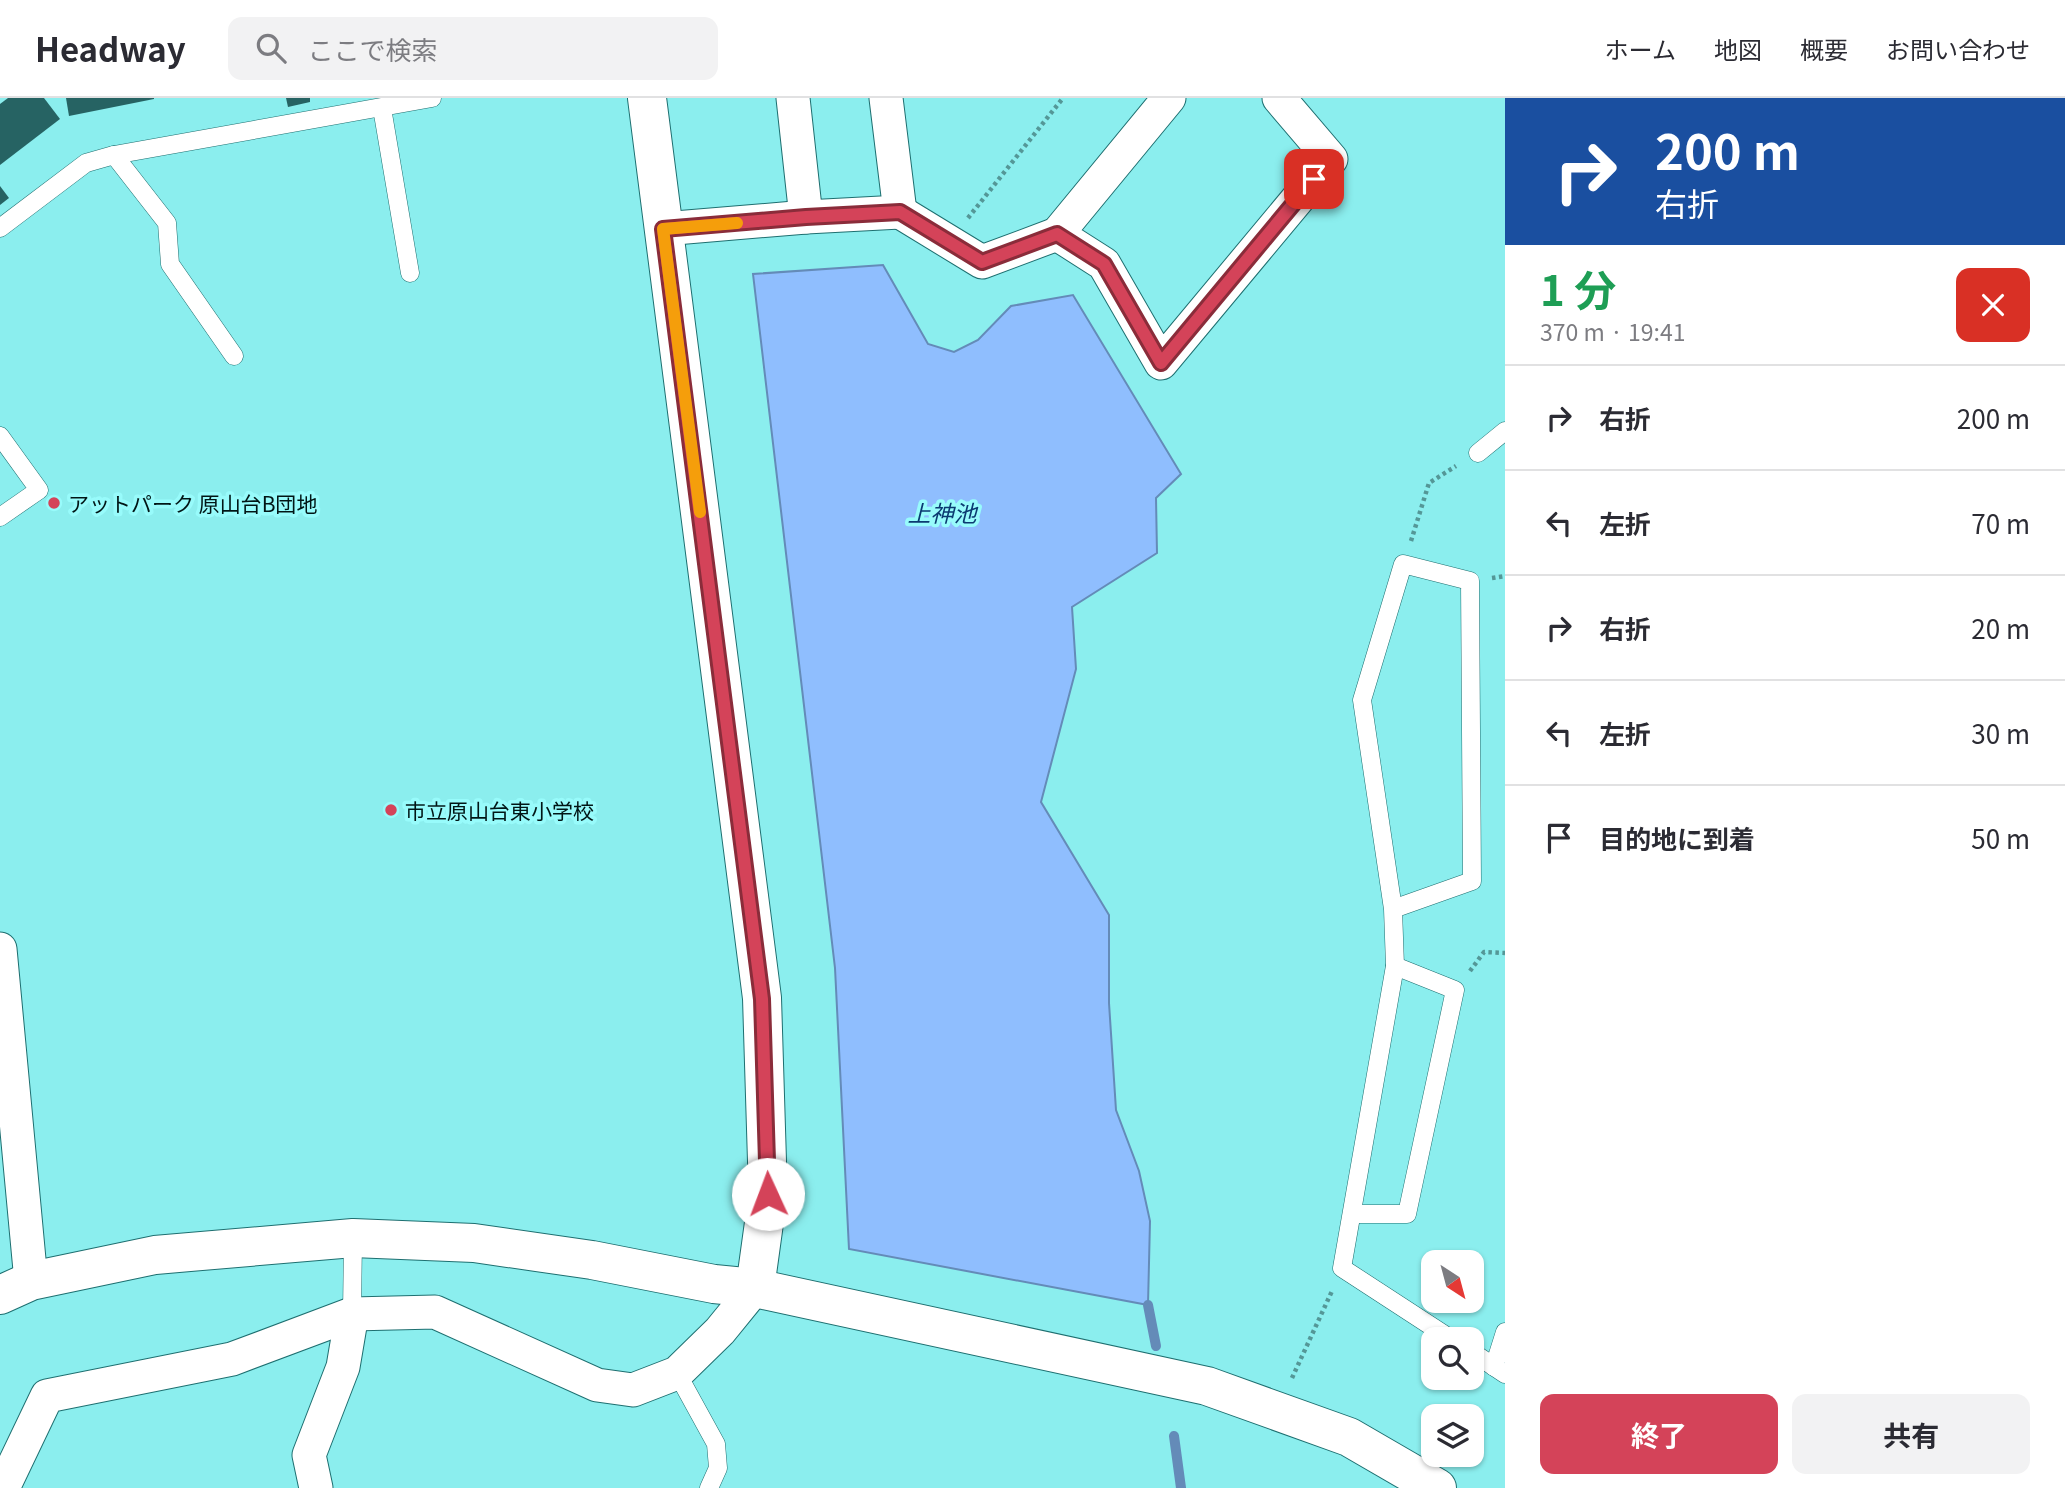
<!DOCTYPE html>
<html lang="ja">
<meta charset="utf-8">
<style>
body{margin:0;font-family:Georgia,"Noto Sans JP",serif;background:#f2f2f3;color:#2b2b33;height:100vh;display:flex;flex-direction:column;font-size:26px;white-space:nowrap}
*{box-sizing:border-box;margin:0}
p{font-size:23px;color:#7c7c81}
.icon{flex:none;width:38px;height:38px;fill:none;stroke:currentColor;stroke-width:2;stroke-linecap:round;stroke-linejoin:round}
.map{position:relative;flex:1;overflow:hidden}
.drawer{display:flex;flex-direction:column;background:#fff;width:560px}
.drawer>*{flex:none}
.top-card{background:#1a4fa0;color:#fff;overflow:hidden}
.needle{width:46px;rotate:144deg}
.buttons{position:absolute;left:1421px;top:1152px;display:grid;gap:14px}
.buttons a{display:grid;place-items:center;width:63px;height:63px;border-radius:14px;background:#fff;box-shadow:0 2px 5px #0004;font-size:35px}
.pin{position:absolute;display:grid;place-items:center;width:60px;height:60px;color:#fff;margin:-30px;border-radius:14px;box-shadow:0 4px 10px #0006}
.me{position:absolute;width:77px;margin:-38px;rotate:358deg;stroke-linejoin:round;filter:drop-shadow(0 0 5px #0008)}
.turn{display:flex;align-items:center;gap:24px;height:147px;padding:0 35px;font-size:32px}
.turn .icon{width:91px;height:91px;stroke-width:2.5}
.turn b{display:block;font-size:49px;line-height:60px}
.round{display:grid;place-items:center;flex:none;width:74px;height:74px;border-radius:14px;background:#f2f2f3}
.head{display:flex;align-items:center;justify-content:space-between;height:119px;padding:0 35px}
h1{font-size:42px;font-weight:700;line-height:52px;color:#1e9e55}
.primary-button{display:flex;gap:14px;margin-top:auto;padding:14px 35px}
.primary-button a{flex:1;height:80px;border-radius:14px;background:#d44359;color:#fff;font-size:28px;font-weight:700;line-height:80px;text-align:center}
.primary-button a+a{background:#f2f2f3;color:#2b2b33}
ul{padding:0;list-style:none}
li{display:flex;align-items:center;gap:21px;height:105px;padding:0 35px;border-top:2px solid #e1e1e2}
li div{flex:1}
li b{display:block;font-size:26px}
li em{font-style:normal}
header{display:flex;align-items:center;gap:42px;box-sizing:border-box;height:98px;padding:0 35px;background:#fff;border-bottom:2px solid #e1e1e2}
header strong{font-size:33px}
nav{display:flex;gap:38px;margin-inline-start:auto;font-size:24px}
.search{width:490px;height:63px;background:#f2f2f3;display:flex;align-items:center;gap:18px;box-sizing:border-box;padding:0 24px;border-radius:14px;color:#7c7c81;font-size:26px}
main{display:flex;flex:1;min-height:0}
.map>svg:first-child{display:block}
.water{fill:#8fbefe;stroke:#648bb8;stroke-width:2}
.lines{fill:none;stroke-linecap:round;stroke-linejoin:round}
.stream{stroke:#648bb8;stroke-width:10}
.building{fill:#266363}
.lane-casing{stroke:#1e6f70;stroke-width:19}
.street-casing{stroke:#1e6f70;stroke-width:35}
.secondary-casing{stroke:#1e6f70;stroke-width:40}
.path{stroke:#549797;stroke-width:4.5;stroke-dasharray:3.5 3.5;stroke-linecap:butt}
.lane{stroke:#fff;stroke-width:18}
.street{stroke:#fff;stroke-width:33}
.secondary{stroke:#fff;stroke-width:38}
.route-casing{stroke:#8a2c3a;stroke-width:18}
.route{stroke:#d44359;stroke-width:12}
.slow{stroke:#f59e0b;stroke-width:12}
.poi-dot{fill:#d44359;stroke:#98fbfb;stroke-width:2.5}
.labels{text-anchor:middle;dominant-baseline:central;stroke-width:7;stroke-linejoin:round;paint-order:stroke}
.poi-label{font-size:21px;fill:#011515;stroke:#98fbfb;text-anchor:start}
.water-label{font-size:23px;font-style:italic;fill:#0b3a71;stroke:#98fbfb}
</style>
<header>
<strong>Headway</strong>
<div class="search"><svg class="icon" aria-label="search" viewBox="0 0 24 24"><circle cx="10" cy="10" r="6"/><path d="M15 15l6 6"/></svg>ここで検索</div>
<nav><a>ホーム</a><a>地図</a><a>概要</a><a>お問い合わせ</a></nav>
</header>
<main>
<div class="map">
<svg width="1505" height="1390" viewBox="0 0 1505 1390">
<rect width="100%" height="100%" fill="#8beeee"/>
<polygon class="water" points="883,167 928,246 954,254 978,242 1011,208 1073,197 1181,376 1156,400 1157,455 1072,509 1076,571 1041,704 1109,817 1109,905 1116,1012 1139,1073 1150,1123 1148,1207 849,1151 835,870 753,176"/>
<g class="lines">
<g class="stream">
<polyline points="1148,1207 1156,1248"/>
<polyline points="1174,1338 1181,1390"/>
</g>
</g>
<g class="building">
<polygon points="8,0 44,0 60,21 0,67 0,6"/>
<polygon points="66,0 154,0 154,1 69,18"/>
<polygon points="286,0 310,0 310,4 288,9"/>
<polygon points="0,88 9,100 0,107"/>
</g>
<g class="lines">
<defs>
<g id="lane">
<polyline points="382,10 410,175"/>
<polyline points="114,57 167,125 170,166 234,258"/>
<polyline points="0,130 86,65 114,57 432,0"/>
<polyline points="0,338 39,392 0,419"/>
<polyline points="1478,355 1505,333"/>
<polyline points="1393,811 1472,783 1470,483 1403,466 1362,602 1393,811 1395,868 1342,1170 1451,1241"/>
<polyline points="1352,1116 1407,1116 1455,892 1395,868"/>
<polyline points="352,1216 353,1140"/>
<polyline points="1472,1254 1505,1276"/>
<polyline points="1494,1269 1505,1234"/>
<polyline points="677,1275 716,1346 718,1370 709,1390"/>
</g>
<g id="street">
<polyline points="793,0 806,119 900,114 886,0"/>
<polyline points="1169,0 1057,136 1104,166 1161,265 1331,61 1279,0"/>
<polyline points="900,114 982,164 1057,136"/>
<polyline points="663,131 806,119"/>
<polyline points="0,851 31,1183"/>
<polyline points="3,1390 47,1298 232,1261 352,1216 435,1214 597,1287 633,1292 677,1275 720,1233 755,1190"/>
<polyline points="316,1390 309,1357 343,1269 352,1216"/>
</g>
<g id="secondary">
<polyline points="647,0 762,900 768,1096 755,1190"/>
<polyline points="0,1197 31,1183 155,1157 353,1140 474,1145 592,1162 714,1186 755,1190 1207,1288 1349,1339 1437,1390"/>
</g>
</defs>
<use href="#lane" class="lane-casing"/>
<use href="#street" class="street-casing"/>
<use href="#secondary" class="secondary-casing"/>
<g class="path">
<polyline points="968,120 1063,0"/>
<polyline points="1411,443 1429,385 1456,368"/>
<polyline points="1492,480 1505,478"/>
<polyline points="1470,873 1484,854 1505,855"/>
<polyline points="1292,1280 1332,1193"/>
</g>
<use href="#lane" class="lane"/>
<use href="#street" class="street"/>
<use href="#secondary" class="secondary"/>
</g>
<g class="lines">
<defs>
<polyline id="route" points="768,1096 762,901 663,131 806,119 900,114 982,164 1057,136 1104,166 1161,265 1314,81"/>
</defs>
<use href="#route" class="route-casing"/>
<use href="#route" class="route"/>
<polyline class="slow" points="700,414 663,131 737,125"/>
</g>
<g class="poi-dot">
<circle cx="54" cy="405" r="7"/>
<circle cx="391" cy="712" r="7"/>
</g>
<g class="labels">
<g class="poi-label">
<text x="68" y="405">アットパーク 原山台B団地</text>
<text x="405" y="712">市立原山台東小学校</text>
</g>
<g class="water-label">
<text x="942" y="414">上神池</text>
</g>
</g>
</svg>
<div class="buttons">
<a><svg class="needle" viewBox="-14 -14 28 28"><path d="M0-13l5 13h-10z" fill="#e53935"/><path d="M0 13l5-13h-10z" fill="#7c7c81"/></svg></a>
<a><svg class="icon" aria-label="search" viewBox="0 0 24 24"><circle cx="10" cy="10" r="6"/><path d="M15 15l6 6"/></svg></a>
<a><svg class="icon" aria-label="layers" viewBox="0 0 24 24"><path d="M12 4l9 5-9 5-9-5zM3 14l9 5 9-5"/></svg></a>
</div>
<div class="pin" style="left:1314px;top:81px;background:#d93025"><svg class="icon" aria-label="arrive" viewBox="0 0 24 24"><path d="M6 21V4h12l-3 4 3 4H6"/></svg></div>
<svg class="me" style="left:768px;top:1096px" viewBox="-20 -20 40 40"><circle r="19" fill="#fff"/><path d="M0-13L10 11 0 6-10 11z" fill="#d44359"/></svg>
</div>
<section class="drawer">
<div class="top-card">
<div class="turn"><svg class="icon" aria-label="right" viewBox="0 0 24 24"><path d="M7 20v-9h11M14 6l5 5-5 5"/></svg><div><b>200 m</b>右折</div></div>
</div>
<div class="head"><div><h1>1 分</h1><p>370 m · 19:41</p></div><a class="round" style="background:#d93025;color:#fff"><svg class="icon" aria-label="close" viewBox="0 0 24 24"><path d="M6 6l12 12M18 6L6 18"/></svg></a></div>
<ul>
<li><svg class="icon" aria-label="right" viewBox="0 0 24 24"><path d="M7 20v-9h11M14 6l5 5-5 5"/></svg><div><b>右折</b></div><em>200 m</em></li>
<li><svg class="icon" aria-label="left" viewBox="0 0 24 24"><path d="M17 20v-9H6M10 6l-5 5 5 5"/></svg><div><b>左折</b></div><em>70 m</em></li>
<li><svg class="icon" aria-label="right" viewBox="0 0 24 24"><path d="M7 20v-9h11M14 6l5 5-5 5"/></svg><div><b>右折</b></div><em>20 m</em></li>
<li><svg class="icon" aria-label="left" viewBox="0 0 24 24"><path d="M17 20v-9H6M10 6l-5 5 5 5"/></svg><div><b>左折</b></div><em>30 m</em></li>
<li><svg class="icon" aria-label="arrive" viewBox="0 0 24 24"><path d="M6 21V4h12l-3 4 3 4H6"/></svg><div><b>目的地に到着</b></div><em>50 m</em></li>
</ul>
<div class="primary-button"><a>終了</a><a>共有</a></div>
</section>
</main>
